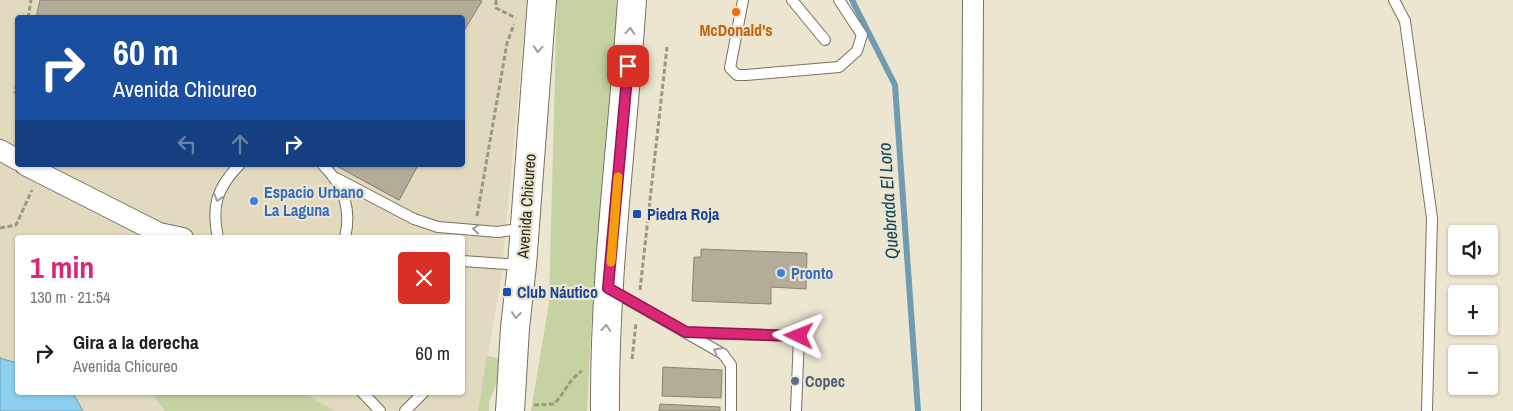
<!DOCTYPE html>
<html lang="es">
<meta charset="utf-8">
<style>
body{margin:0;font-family:"Archivo Narrow",sans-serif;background:#f6f6f6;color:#202124;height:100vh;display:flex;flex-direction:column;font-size:19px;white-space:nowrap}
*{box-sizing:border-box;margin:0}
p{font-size:16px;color:#757577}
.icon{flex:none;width:28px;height:28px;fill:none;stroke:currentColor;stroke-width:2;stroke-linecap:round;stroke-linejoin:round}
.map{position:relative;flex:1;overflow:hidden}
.side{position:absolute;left:15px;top:235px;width:450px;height:160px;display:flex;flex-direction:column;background:#fff;border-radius:5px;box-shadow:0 1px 4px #0004}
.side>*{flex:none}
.guide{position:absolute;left:15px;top:15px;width:450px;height:152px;border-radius:5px;box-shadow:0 1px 4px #0004;background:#1a4fa0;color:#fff;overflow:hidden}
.tools{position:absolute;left:1448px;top:225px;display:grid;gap:10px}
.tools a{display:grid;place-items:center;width:50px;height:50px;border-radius:5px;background:#fff;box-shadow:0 1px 4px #0004;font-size:25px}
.pin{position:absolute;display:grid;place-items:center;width:42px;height:42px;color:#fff;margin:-21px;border-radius:10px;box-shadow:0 2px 8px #0006}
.me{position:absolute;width:55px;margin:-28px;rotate:272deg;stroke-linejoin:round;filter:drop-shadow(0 0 4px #0008)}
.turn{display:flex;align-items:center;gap:18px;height:105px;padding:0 15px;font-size:22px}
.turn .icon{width:65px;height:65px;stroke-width:2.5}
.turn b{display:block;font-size:35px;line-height:42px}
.lanes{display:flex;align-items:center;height:48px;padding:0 15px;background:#0003;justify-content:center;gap:25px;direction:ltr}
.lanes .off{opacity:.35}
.round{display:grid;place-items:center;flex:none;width:52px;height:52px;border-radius:5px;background:#f6f6f6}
.overview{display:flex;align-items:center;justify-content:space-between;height:85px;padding:0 15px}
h1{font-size:30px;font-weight:800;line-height:38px;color:#db2777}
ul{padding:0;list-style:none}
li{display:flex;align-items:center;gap:15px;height:65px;padding:0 15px}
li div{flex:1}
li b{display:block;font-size:19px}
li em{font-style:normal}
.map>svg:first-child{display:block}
.built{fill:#e2dabe;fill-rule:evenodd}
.green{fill:#c4d3a1}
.water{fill:#8dcff0;stroke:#6f9cb1}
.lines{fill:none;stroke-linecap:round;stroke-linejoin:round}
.stream{stroke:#6f9cb1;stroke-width:6}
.building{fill:#b2ac98;stroke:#898470}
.lane-casing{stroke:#77725f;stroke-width:12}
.street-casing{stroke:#77725f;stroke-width:22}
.secondary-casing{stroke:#77725f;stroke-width:30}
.path{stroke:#9b9686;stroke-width:3;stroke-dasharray:5 2.5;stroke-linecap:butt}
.lane{stroke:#fff;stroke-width:10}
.street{stroke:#fff;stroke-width:20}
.secondary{stroke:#fff;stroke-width:28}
.oneway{stroke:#9e9d99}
.route-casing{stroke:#8e194d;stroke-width:12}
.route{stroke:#db2777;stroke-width:9}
.slow{stroke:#f59e0b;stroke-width:9}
.food-dot{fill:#e8710a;stroke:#ece5d0;stroke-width:2}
.shop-dot{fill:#3f7fe0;stroke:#ece5d0;stroke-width:2}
.transit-dot{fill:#1a4fb4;stroke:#ece5d0;stroke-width:2}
.service-dot{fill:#5c6f8a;stroke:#ece5d0;stroke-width:2}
.labels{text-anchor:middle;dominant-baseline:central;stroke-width:4.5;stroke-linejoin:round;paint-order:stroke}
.food-label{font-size:16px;font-weight:bold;fill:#c56008;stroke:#ece5d0}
.shop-label{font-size:16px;font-weight:bold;fill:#366cbe;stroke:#ece5d0;text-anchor:start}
.street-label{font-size:16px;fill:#28251d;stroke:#ece5d0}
.transit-label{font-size:16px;font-weight:bold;fill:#164399;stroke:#ece5d0;text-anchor:start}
.service-label{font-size:16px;font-weight:bold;fill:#4e5e75;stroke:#ece5d0;text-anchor:start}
.water-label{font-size:18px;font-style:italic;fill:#0e455c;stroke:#ece5d0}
</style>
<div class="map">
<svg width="1513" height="411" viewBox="0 0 1513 411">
<rect width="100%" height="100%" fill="#ece5d0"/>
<path class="built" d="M0,0H527L501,279L478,411H83L73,393L462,392V238H18L17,363L0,358ZM18,18H462V165H18Z"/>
<g class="green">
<polygon points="557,0 616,0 617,19 591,329 587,411 531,411 549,303"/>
<polygon points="487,356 506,360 489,402 489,411 478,411"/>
<polygon points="151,393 304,393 335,411 165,411"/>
</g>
<polygon class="water" points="0,358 17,363 18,392 73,393 83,411 0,411"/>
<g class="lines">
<polyline class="stream" points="852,0 895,85 918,411"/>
</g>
<g class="building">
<polygon points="40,0 480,0 482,1 462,34 462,18 36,18"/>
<polygon points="335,165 418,165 399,200"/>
<polygon points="335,165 418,165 399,200"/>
<polygon points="701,249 807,253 806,289 771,287 771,304 692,301 694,257 701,257"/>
<polygon points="663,367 722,370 721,398 662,396"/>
<polygon points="660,404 720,407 720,411 659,411"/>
</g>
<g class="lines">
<defs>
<g id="lane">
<polyline points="743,0 730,68 737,75 746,75 839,67 857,51 862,35 839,0"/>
<polyline points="792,0 825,40"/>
<polyline points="1394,0 1405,21 1432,218 1427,411"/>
<path d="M323,165C343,185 352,209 345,238"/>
<polyline points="336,178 414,219 438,227 498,232 524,228"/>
<path d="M218,238C211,206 217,188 239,165"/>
<polyline points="462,261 521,265"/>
<polyline points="611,290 723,354 731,365 731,411"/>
<polyline points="688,333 799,336 796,411"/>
<polyline points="362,392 380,411"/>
<polyline points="405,411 424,392"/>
</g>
<g id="street">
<polyline points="0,150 18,160"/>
<polyline points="25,165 159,233 183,238"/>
<polyline points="971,411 973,0"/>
</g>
<g id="secondary">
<polyline points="510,411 515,328 522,265 542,0"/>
<path d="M605,411C604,274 623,137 632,0"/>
</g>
</defs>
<use href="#lane" class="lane-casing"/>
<use href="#street" class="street-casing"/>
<use href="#secondary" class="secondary-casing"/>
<g class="path">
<polyline points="496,0 496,8 516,18"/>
<polyline points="28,18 31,0"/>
<polyline points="18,77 15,92 18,93"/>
<polyline points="477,216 507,43 514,24"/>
<polyline points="0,228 16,225 32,190"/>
<polyline points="640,290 667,47"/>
<polyline points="632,359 636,323"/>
<path d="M534,405L554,404C565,393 568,380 582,371"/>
</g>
<use href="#lane" class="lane"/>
<use href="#street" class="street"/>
<use href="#secondary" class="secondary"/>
</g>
<defs><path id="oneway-chevron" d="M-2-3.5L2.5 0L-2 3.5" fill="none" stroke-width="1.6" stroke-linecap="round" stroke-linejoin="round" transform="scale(1.25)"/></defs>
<g class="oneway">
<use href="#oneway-chevron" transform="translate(630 31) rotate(-86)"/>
<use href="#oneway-chevron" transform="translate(538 49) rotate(94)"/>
<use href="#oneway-chevron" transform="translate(218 198) rotate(107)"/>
<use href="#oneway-chevron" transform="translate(476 229) rotate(-175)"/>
<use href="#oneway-chevron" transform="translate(516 315) rotate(97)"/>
<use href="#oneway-chevron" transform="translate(606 328) rotate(-86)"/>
<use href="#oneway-chevron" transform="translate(717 351) rotate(-148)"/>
</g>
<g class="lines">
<defs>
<polyline id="route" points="628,66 608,288 686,332 799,336"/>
</defs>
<use href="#route" class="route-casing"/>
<use href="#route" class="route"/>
<polyline class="slow" points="611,262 618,177"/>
</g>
<circle class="food-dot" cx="736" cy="12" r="5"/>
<g class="shop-dot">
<circle cx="254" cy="201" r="5"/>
<circle cx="781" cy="273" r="5"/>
</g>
<g class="transit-dot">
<rect x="632" y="209" width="10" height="10" rx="2.5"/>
<rect x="502" y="287" width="10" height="10" rx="2.5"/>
</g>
<circle class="service-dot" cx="795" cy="381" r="5"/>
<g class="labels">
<g class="food-label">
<text x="736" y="30">McDonald's</text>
</g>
<g class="shop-label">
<text x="264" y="192">Espacio Urbano<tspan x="264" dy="18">La Laguna</tspan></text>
<text x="791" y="273">Pronto</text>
</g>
<g class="street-label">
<text transform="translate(526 206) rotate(-86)">Avenida Chicureo</text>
</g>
<g class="transit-label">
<text x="647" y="214">Piedra Roja</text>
<text x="517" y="292">Club Náutico</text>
</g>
<g class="service-label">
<text x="805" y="381">Copec</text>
</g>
<g class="water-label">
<text transform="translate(888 201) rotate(-94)">Quebrada El Loro</text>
</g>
</g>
</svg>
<div class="tools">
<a><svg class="icon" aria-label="sound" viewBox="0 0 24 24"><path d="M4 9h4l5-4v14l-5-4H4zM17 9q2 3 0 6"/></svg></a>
<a>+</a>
<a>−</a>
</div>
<div class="pin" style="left:628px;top:66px;background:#d93025"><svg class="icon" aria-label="arrive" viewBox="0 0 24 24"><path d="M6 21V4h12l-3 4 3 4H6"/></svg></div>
<svg class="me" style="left:799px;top:336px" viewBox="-20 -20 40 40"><path d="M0-17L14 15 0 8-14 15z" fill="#db2777" stroke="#fff" stroke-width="4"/></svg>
<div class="guide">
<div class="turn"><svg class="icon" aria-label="right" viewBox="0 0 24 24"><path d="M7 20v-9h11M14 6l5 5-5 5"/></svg><div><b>60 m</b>Avenida Chicureo</div></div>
<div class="lanes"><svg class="icon off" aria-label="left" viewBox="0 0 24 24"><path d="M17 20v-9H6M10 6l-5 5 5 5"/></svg><svg class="icon off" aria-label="ahead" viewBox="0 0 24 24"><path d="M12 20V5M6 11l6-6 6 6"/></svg><svg class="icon" aria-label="right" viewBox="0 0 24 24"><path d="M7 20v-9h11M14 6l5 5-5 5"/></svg></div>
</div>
<section class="side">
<div class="overview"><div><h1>1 min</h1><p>130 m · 21:54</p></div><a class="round" style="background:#d93025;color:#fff"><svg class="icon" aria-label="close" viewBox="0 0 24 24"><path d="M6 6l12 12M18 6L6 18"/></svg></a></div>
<ul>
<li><svg class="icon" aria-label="right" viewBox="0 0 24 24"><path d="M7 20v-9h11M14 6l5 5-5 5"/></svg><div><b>Gira a la derecha</b><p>Avenida Chicureo</p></div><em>60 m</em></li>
</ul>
</section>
</div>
